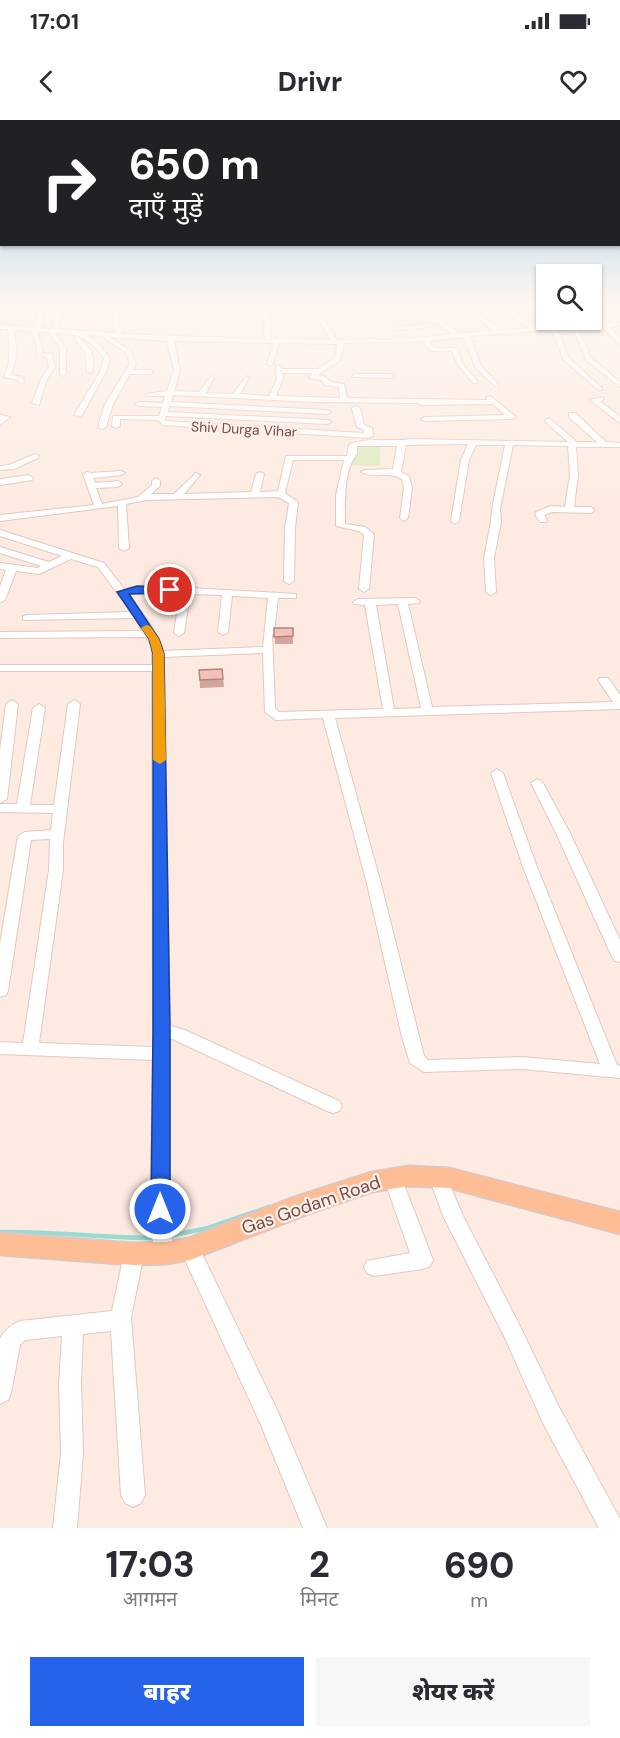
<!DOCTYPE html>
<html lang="hi">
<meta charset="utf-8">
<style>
body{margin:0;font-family:"DM Sans","Noto Sans Devanagari",sans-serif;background:#f7f7f7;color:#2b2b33;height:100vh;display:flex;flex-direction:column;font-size:22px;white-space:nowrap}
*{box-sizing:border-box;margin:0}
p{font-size:20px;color:#7c7c81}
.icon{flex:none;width:33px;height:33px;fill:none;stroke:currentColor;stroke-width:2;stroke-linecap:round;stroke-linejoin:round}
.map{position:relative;height:1408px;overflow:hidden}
.details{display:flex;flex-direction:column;background:#fff;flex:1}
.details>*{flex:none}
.top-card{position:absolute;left:0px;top:0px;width:621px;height:126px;box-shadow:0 2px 4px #0004;background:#202124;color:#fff;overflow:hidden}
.buttons{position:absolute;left:536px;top:144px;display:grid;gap:12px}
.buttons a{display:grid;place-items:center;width:66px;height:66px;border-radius:0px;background:#fff;box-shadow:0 2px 4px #0004;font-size:30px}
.pin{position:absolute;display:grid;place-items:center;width:51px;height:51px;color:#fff;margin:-26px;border:3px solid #fff;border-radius:50%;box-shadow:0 2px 6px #0007}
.me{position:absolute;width:66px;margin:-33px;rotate:0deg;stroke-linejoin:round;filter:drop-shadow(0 0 4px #0008)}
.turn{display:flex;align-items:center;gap:21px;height:126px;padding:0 30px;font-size:27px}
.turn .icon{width:78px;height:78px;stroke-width:2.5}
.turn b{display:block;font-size:42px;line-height:51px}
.eta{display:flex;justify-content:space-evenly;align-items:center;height:102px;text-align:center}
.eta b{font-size:36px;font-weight:800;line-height:42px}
.primary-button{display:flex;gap:12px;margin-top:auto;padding:12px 30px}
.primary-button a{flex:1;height:69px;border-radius:0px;background:#2563eb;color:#fff;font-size:24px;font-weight:800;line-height:69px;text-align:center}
.primary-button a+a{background:#f7f7f7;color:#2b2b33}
.status{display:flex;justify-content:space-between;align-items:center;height:42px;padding:0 30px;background:#fff;direction:ltr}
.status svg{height:16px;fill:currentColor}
header{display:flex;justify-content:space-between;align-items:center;height:78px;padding:0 30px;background:#fff;font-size:27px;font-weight:800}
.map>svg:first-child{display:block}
.green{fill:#dcebbf}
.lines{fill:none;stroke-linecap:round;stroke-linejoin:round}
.stream{stroke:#9adad3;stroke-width:4.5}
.minor-casing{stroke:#e4c7bf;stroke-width:2}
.major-casing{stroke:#d6c9c8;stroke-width:3}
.minor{fill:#fff;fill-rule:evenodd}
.major{fill:#ffbd96;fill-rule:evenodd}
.wall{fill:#d2a59d}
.building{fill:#f4c0b7;stroke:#ab8680;stroke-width:1.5}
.route{fill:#2563eb;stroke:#184099;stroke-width:1.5}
.slow{fill:#f59e0b}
.labels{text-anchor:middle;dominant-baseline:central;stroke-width:4.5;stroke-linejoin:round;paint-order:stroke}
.far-street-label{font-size:14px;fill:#764b47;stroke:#fff0e8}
.near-street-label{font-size:18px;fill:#764b47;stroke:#fff0e8}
</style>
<div class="status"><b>17:01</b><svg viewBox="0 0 49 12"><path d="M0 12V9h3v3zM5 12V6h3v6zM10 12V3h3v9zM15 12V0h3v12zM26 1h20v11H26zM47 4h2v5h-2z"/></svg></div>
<header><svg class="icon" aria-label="back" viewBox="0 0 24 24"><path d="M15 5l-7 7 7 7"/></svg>Drivr<svg class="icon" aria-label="heart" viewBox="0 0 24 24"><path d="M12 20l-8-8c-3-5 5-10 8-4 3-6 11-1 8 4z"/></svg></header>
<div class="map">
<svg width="620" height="1408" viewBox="0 0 620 1408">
<rect width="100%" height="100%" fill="#fdebe1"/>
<polygon class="green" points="380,324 380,346 351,345 355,325"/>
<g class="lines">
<g class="stream">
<path d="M0,1112C52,1111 102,1118 154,1118"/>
<polyline points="169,1116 208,1108 269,1087"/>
</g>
<defs>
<g id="minor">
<polygon points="0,184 18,184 18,185 1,187"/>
<path d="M40,184H46L41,208L52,209L55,202L54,186L58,184L60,186L61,202L58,209L116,213L111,184H117L122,214L265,219L263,195L266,193L269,195L271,219L331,220L316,195L306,190L307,187L241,190L238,188L317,184L312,189L320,193L337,220L417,218L452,214L437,202L419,201L407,184H413L423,198L440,199L459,213L492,211L479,198L481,195L499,210L529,208L498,184H505L536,208L603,203L591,192L594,190L609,203L620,202V206L610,207L620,219V225L603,207L578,209L591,238L620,262V267L586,240L575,213L572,209L558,210L568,237L602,268V270H598L563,239L552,210L470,216L481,246L499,265L496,267L475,247L464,217L429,221L434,228H457L463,244L477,261V263H473L457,244L452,231H430L423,221L344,223L340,240L318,255L326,257L330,262L344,264L347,278L488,280L486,278L490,276L516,297L512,299L425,301L421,299L425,297L505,295L493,284L421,285L417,283L314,282L173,275L171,282L327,290L331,292L327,294L169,286L168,292L328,300L332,302L328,304L166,296L165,301L364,313V310L357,307L352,288L356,286L360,288L364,305L372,308L373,316L368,318L163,305L158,300L120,299V306L116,308L112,306L113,296H159L162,287L139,286L135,284L139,282L163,283L165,276H149L145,274L167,271L174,251L167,221L109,217L131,231L136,244L133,250H150L153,252L150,254H130L113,284L106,307L102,309L98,307L105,284L130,244L126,233L102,216L87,215L100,225L110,238L106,252L81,297L74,295L100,252L104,238C89,218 79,214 55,213L66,228V254L63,256L60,254V228L49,212H37L43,233L52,234L55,247L47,259L39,285L32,283L41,259L49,247L47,237L37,235V228L31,211L14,210L17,234L11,255L23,257L24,262L21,264L18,260L4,257C12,241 9,227 8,209H0V205L35,208ZM174,221L273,223L267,244L270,246L273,244L279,223L337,224L335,238L318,249H282L280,246H276L277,259L269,276L240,274L249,258L246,256L233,274L206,273L214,258L211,256L199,272L174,271L180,251ZM282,253H312L309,258L321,260L325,265L339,267L340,278L276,276L283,259Z"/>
<polygon points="391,184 397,184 403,196 399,196"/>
<polygon points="609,184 616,184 620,189 620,194"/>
<polygon points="430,204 432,207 395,210 392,208"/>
<path d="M74,217H78C90,227 97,238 92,253L87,252L85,233Z"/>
<polygon points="354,254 391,254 394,256 391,258 352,257"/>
<polygon points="603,277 603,281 600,281 620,297 620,303 590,280"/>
<path d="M569,293H575L606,322L620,323V327H576L578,355L574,387H591L595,390L591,393L552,392L544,395L547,400L546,402H540L535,394L536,392L551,386L565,387L570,355L568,326L513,325L500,389L501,402L494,438L496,472L491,475L486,472L484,438L491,402L492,389L505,325H476L469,340L459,401L455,404L451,401L461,340L468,324L406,325L401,352L409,356L412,368L408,398L404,401L400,398L404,368L402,359C385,350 373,359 361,352L365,350L393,349L397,326H357V334C343,350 345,384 345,404L365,407L374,414L369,469L364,472L359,469L364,415L359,411L336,406V375L344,340H293L285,373L298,382L295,408L294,461L289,464L284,461L285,408L289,383L278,377L148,380L126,384L129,428L124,431L119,428L118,386L0,401V395L94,385L83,354L87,352L91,353L121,351L125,353L121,355L93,358L95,363L118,361L122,364L118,367L96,368L102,384L138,377L152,365V361L156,358L160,361V366L151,374H174L196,353L200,355L184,374L251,372L256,354L260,352L264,354L260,372L278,371L286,336H347L349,325C359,317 396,322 412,319L568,322L546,302L545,300L549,298L577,322H597L569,297Z"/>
<polygon points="0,295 10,297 0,305"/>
<polygon points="35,334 39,336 38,338 14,349 0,350 0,346 9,345"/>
<polygon points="29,355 33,358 32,360 0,365 0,359"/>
<path d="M0,410L104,443L124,469L156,466L296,474V478H278L274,513L272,515L275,588L279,592L383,589L365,485L354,484L353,482L358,479L415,478L420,481L419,483L408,484L432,587L613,582L598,560L600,558H608L620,575V589L335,598L381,764L424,936L428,940L522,937L600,944L523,747L491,653L497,649L503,653L537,747L617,945L620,946V958L522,949L424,952L410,943L402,917L367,764L323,598L276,600L265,592L263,533L163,537L170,906L185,910L339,981L342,986L339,991L333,993L327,991L170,918V1112L176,1133L173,1139L166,1142L159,1139L150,1112L153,940L0,934V922L23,923L49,750L50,719L31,720L8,871L6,875L0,877V824L18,716L25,712L51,710L53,693L0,692V684H17L33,588L39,584L45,588L30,685H54L68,584L74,580L80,584L63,723V750L39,923L153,927L152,551H0V545H152V526L146,517L0,518V512L142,511L135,498L23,500V496L27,495L131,492L98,447L71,439L39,454L16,451L5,480L0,483V467L6,450L0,449V443L38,448L41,446L0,433V427L49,442L62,436L0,416ZM156,472L180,473L174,513L179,516L184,513L190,474L222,475L218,512L223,515L228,512L232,476L268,478L263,527L163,531C161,516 138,487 128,474ZM398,484L421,588L394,589L376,485Z"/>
<polygon points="12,580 18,584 7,679 0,683 0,630 6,584"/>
<polygon points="537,659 543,663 570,713 620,820 620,842 615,841 612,837 556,713 531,663"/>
<polygon points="438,1050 445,1053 463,1096 518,1202 559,1287 620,1399 620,1408 599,1408 543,1303 504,1216 444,1098 429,1058 431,1053"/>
<polygon points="393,1051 400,1054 402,1059 433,1140 430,1146 423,1149 374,1156 367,1153 364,1147 367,1141 410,1133 384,1059 386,1054"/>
<polygon points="190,1120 197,1123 278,1292 327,1408 303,1408 261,1305 180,1129 183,1123"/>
<path d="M134,1125L141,1128L144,1134L131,1197L145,1375L141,1383L133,1387L125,1383L121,1375L111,1211L83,1214L81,1263L83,1333L77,1408H53L61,1333L59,1263L62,1216L25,1220L20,1225L11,1273L8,1280L0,1284V1219C4,1210 11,1205 20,1201L112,1191L124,1134L127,1128Z"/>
</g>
<polygon id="major" points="409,1046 449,1048 620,1092 620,1114 449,1068 409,1066 372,1072 311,1093 190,1140 166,1144 134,1145 0,1135 0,1113 134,1123 166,1122 189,1118 294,1077 372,1052"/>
</defs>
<use href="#minor" class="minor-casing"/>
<use href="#major" class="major-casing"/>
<use href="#minor" class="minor"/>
<use href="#major" class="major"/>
</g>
<g class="wall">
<polygon points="274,508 293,508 293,524 275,524"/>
<polygon points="222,549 224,567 200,568 199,550"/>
</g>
<g class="building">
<polygon points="274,508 293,508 293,516 274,517"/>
<polygon points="222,549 223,559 200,560 199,550"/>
</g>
<linearGradient id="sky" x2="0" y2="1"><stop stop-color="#93c8e6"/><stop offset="0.48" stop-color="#fef6f2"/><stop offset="1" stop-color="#fef6f2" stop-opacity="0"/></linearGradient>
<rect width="620" height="382" fill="url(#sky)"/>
<polygon class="route" points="137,466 170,467 175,470 170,473 129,474 159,519 164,534 170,910 170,1089 167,1095 160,1098 154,1095 151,1089 153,910 153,534 149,519 117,472"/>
<polygon class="slow" points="146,505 150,506 159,519 164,534 166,640 160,644 153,640 153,534 149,519 141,508"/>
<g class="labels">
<g class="far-street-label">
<text transform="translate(244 309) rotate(3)">Shiv Durga Vihar</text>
</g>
<g class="near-street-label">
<text transform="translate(311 1085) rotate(-19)">Gas Godam Road</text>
</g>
</g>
</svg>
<div class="buttons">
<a><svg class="icon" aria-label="search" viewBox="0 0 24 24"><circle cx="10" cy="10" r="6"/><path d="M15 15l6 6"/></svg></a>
</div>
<div class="pin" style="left:170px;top:470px;background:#d93025"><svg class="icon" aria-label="arrive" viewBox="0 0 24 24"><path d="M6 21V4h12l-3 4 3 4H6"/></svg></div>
<svg class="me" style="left:160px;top:1089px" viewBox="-20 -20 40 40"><circle r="17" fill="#2563eb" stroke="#fff" stroke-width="3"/><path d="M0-11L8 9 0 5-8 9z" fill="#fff"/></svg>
<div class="top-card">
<div class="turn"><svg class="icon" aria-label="right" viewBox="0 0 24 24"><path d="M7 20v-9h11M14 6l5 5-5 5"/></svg><div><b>650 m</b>दाएँ मुड़ें</div></div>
</div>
</div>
<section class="details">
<div class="eta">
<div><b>17:03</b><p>आगमन</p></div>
<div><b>2</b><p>मिनट</p></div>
<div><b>690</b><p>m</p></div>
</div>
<div class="primary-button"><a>बाहर</a><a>शेयर करें</a></div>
</section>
